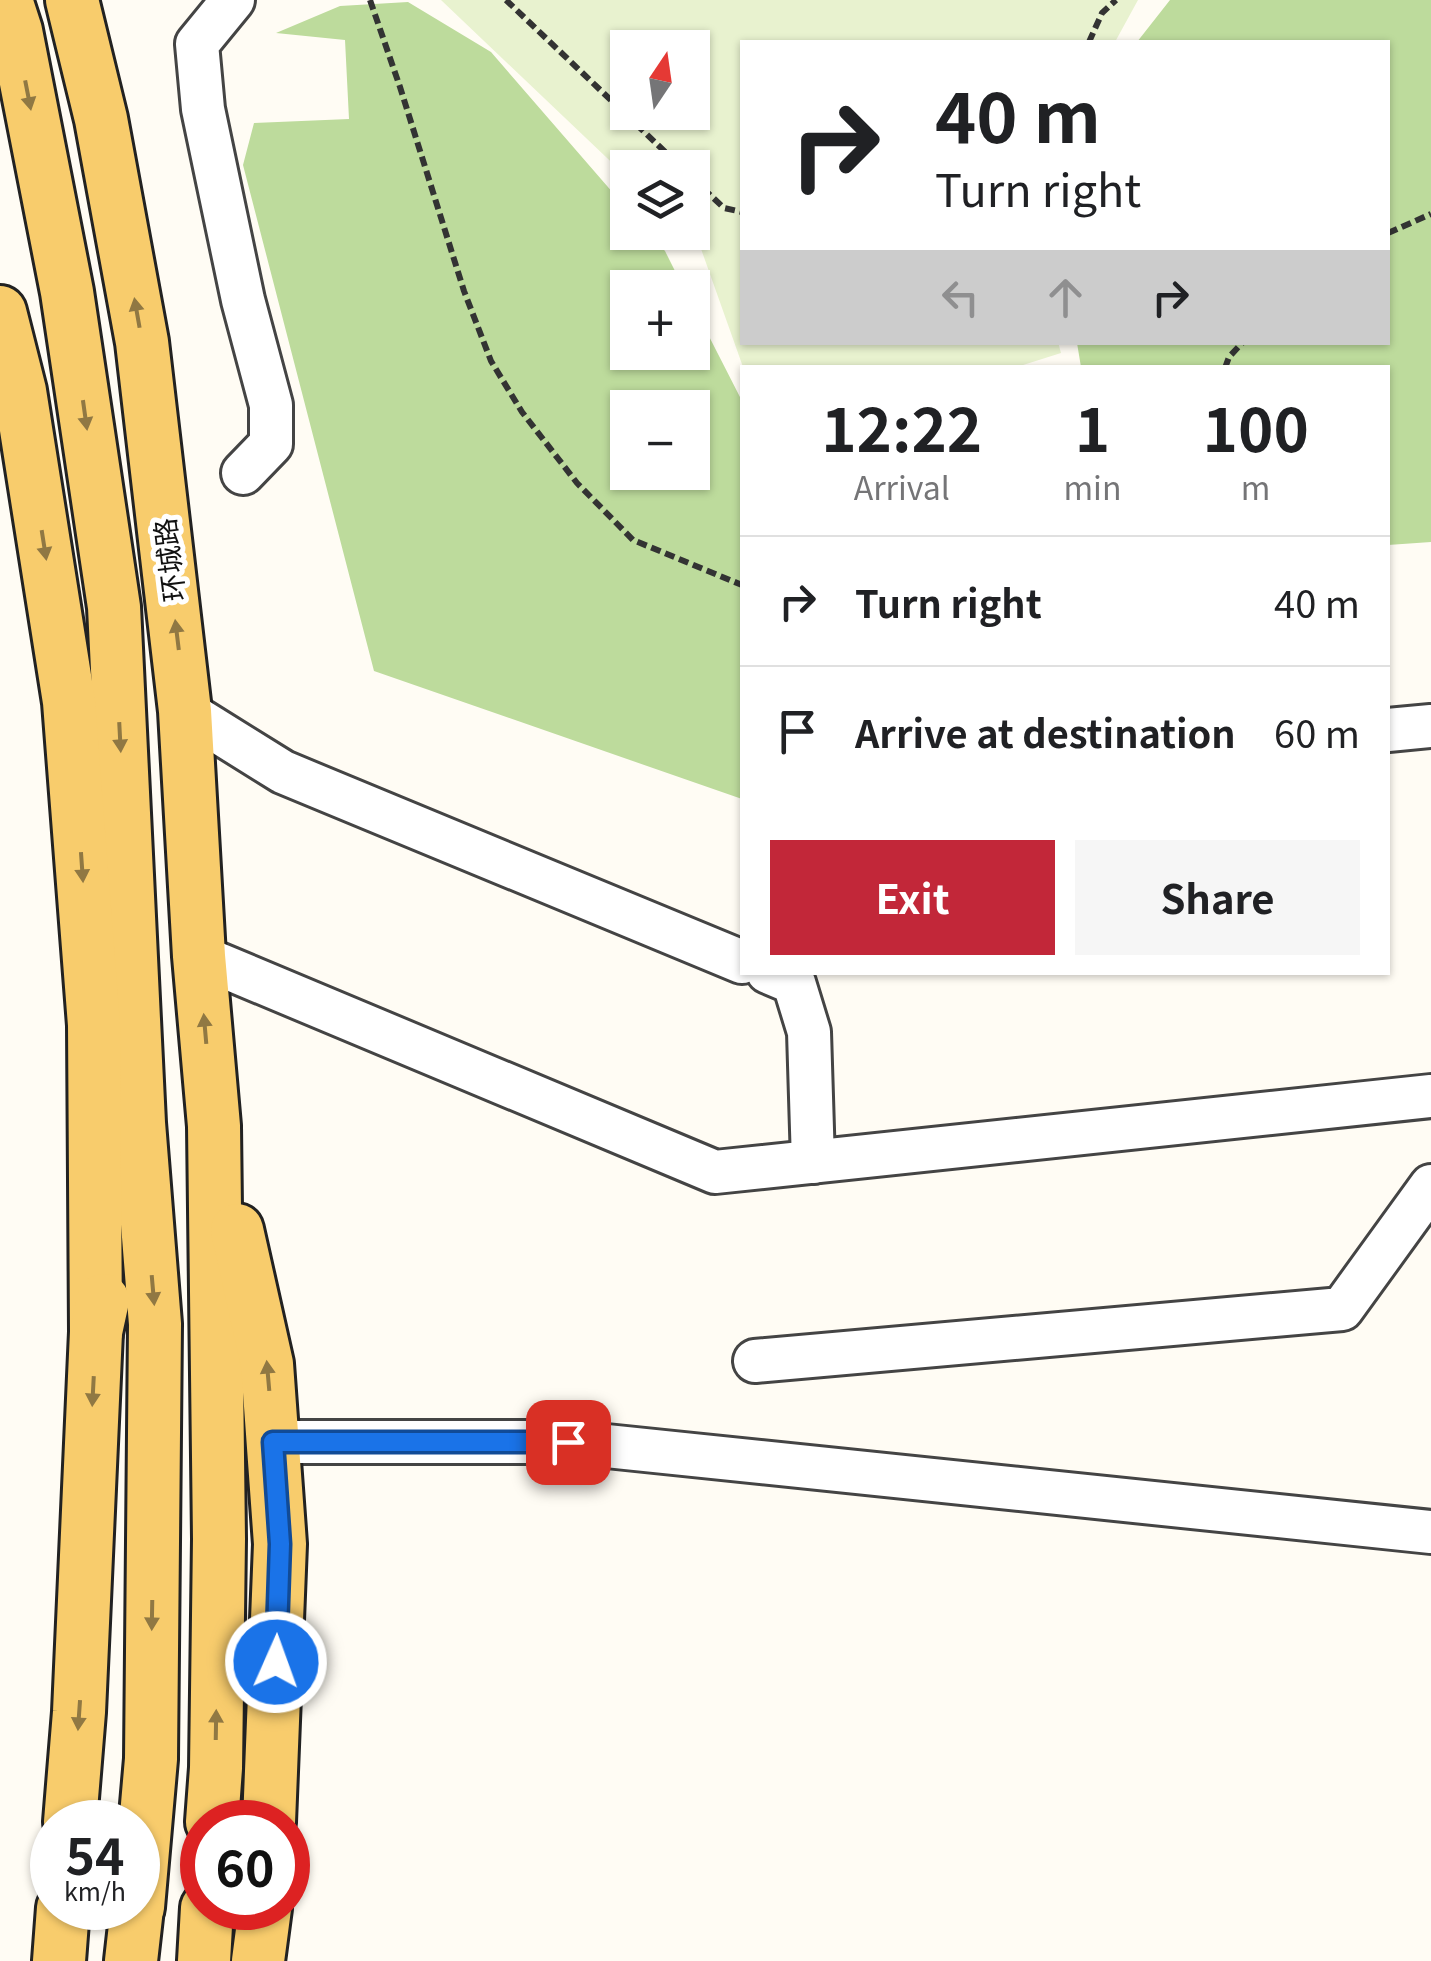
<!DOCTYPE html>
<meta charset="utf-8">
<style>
body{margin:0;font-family:Georgia,"Noto Sans SC",serif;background:#f6f6f6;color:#202124;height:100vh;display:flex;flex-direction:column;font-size:38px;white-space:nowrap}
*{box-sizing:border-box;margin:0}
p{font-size:32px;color:#757577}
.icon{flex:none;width:55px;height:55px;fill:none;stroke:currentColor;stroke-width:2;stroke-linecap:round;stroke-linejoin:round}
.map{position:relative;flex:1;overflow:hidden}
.details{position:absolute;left:740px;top:365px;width:650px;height:610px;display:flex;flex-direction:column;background:#fff;border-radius:0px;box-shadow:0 2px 8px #0004}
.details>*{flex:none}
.top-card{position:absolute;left:740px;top:40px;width:650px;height:305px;border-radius:0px;box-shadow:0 2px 8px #0004;background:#fff;color:#202124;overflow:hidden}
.needle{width:65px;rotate:13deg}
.buttons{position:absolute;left:610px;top:30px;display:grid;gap:20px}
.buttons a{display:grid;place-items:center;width:100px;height:100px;border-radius:0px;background:#fff;box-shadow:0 2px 8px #0004;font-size:50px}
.speed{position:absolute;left:30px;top:1800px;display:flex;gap:20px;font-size:50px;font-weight:700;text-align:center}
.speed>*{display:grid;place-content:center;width:130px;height:130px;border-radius:50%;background:#fff;box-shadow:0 2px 8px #0004;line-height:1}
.speed small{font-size:25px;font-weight:400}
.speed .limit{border:15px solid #d22;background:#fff;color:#111}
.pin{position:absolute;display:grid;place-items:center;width:85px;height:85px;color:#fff;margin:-42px;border-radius:20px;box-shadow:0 5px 15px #0006}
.me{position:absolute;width:110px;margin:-55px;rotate:2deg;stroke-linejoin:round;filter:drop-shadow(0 0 8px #0008)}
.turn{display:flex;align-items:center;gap:35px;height:210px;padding:0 30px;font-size:45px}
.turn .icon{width:130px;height:130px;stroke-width:2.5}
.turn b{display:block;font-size:70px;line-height:85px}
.lanes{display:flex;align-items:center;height:95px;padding:0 30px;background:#0003;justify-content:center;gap:50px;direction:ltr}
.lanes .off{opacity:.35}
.eta{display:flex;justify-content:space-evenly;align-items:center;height:170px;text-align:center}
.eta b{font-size:60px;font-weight:700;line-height:70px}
.primary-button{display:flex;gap:20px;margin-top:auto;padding:20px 30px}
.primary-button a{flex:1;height:115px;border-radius:0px;background:#c22739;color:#fff;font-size:40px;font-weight:700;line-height:115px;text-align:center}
.primary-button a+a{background:#f6f6f6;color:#202124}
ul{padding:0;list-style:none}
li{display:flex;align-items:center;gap:30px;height:130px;padding:0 30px;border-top:2px solid #e0e0e0}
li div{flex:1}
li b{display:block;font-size:38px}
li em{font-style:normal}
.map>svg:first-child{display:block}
.forest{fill:#bddb9c;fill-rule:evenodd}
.pitch{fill:#e8f2cf;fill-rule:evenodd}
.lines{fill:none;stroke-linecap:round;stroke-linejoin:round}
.minor-casing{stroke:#444;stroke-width:48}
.major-casing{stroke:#222;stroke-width:58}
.path{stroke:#333;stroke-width:6;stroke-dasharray:10 5;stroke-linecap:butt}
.minor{stroke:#fff;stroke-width:42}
.major{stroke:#f8cc6c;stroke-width:52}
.oneway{fill:#907843}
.route-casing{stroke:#114b97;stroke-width:25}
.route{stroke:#1a73e8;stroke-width:18}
.labels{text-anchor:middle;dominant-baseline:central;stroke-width:10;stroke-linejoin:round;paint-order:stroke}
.street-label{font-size:28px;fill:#111;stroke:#fff}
</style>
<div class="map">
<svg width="1431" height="1961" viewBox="0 0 1431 1961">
<rect width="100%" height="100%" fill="#fffcf4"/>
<g class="forest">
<polygon points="1170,0 1431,0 1431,542 1388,545 1388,368 1081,367 1077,343 1388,342 1388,42 1137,42"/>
<path d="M408,2L491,52L627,209L628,232L648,233L665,251L683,287L628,288V352H692L693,305L742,401V799L374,671L243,165L254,123L349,119L345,40L276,33L340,6ZM628,408H692V472H628Z"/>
</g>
<path class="pitch" d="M441,0H1138L1115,42H742V342H1058L1061,353L1014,368L743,367L700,246L686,233L692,232V168H628L627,177ZM628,48H692V112H628Z"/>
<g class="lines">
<defs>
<g id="minor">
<polyline points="233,0 197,44 203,109 243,300 271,405 271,444 243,473"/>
<polyline points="185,711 283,772 742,962"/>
<polyline points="1388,730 1431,726"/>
<polyline points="199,956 715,1172 1431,1096"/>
<polyline points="768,972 794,983 809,1032 813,1162"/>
<polyline points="755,1361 1342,1309 1431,1186"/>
<polyline points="273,1442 568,1442 1431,1532"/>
</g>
<g id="major">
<polyline points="6,0 16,31 67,292 114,607 139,1123 155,1324 151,1759 138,1907"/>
<polyline points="72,0 101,119 142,342 185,711 199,956 214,1126 219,1539 216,1768 212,1822"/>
<polyline points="0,312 20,391 69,702 94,1025 96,1332"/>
<polyline points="237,1230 267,1364 280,1544 269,1822"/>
<polyline points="70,1822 79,1712 96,1332 103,1300"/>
<polyline points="59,1961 63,1908"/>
<polyline points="131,1961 137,1908"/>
<polyline points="204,1961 207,1908"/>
<polyline points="258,1961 265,1908"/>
</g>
</defs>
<use href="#minor" class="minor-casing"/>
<use href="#major" class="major-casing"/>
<g class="path">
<polyline points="370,0 400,87 464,291 491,361 522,412 577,483 633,540 742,585"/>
<polyline points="506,0 682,168"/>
<polyline points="1089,42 1102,13 1116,0"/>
<polyline points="692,178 724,208 742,212"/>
<polyline points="1388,233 1431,214"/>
<polyline points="1225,368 1229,357 1243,342"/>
</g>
<use href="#minor" class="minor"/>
<use href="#major" class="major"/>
</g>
<defs><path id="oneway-solid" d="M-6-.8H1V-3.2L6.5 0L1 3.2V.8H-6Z" transform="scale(2.5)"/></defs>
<g class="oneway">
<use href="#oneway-solid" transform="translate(28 95) rotate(79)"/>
<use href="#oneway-solid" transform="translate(137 313) rotate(-100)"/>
<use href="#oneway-solid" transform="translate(85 415) rotate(82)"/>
<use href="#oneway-solid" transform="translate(44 545) rotate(81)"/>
<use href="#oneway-solid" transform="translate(177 635) rotate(-97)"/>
<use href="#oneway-solid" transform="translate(120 737) rotate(87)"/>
<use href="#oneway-solid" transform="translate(82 867) rotate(86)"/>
<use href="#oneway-solid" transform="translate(205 1029) rotate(-95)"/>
<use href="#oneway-solid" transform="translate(153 1290) rotate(85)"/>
<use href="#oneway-solid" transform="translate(268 1376) rotate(-95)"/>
<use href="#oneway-solid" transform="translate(93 1391) rotate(93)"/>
<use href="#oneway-solid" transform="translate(152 1615) rotate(91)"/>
<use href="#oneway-solid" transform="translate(79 1715) rotate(94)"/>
<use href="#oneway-solid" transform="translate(216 1725) rotate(-89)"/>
</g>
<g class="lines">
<defs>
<polyline id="route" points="276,1662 280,1544 273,1442 568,1442"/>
</defs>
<use href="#route" class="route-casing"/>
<use href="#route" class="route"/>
</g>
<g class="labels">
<g class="street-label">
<text transform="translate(168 560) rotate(-97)">环城路</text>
</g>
</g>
</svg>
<div class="buttons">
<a><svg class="needle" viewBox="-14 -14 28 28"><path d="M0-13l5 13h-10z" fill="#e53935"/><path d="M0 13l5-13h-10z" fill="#757577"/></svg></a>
<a><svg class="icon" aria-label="layers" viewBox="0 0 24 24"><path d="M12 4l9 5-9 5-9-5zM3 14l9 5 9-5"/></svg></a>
<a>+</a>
<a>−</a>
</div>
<div class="speed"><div>54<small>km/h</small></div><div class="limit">60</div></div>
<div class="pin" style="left:568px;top:1442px;background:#d93025"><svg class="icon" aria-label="arrive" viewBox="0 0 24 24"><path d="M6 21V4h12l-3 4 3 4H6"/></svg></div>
<svg class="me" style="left:276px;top:1662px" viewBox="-20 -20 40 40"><circle r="17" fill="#1a73e8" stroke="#fff" stroke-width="3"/><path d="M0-11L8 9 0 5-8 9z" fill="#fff"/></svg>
<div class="top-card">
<div class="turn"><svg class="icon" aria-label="right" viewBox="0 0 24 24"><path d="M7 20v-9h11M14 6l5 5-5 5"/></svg><div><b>40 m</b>Turn right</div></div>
<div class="lanes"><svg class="icon off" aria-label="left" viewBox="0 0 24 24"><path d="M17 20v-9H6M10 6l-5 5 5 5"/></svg><svg class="icon off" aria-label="ahead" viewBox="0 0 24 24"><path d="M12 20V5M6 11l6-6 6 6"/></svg><svg class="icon" aria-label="right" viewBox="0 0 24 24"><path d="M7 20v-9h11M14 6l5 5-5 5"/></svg></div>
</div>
<section class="details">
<div class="eta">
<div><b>12:22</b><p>Arrival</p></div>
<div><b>1</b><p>min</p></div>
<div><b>100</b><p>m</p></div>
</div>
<ul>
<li><svg class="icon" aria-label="right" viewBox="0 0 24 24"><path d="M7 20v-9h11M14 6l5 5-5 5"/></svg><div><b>Turn right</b></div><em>40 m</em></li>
<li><svg class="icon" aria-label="arrive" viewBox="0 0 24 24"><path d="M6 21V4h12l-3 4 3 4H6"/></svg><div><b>Arrive at destination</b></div><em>60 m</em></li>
</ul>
<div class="primary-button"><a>Exit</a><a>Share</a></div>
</section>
</div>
